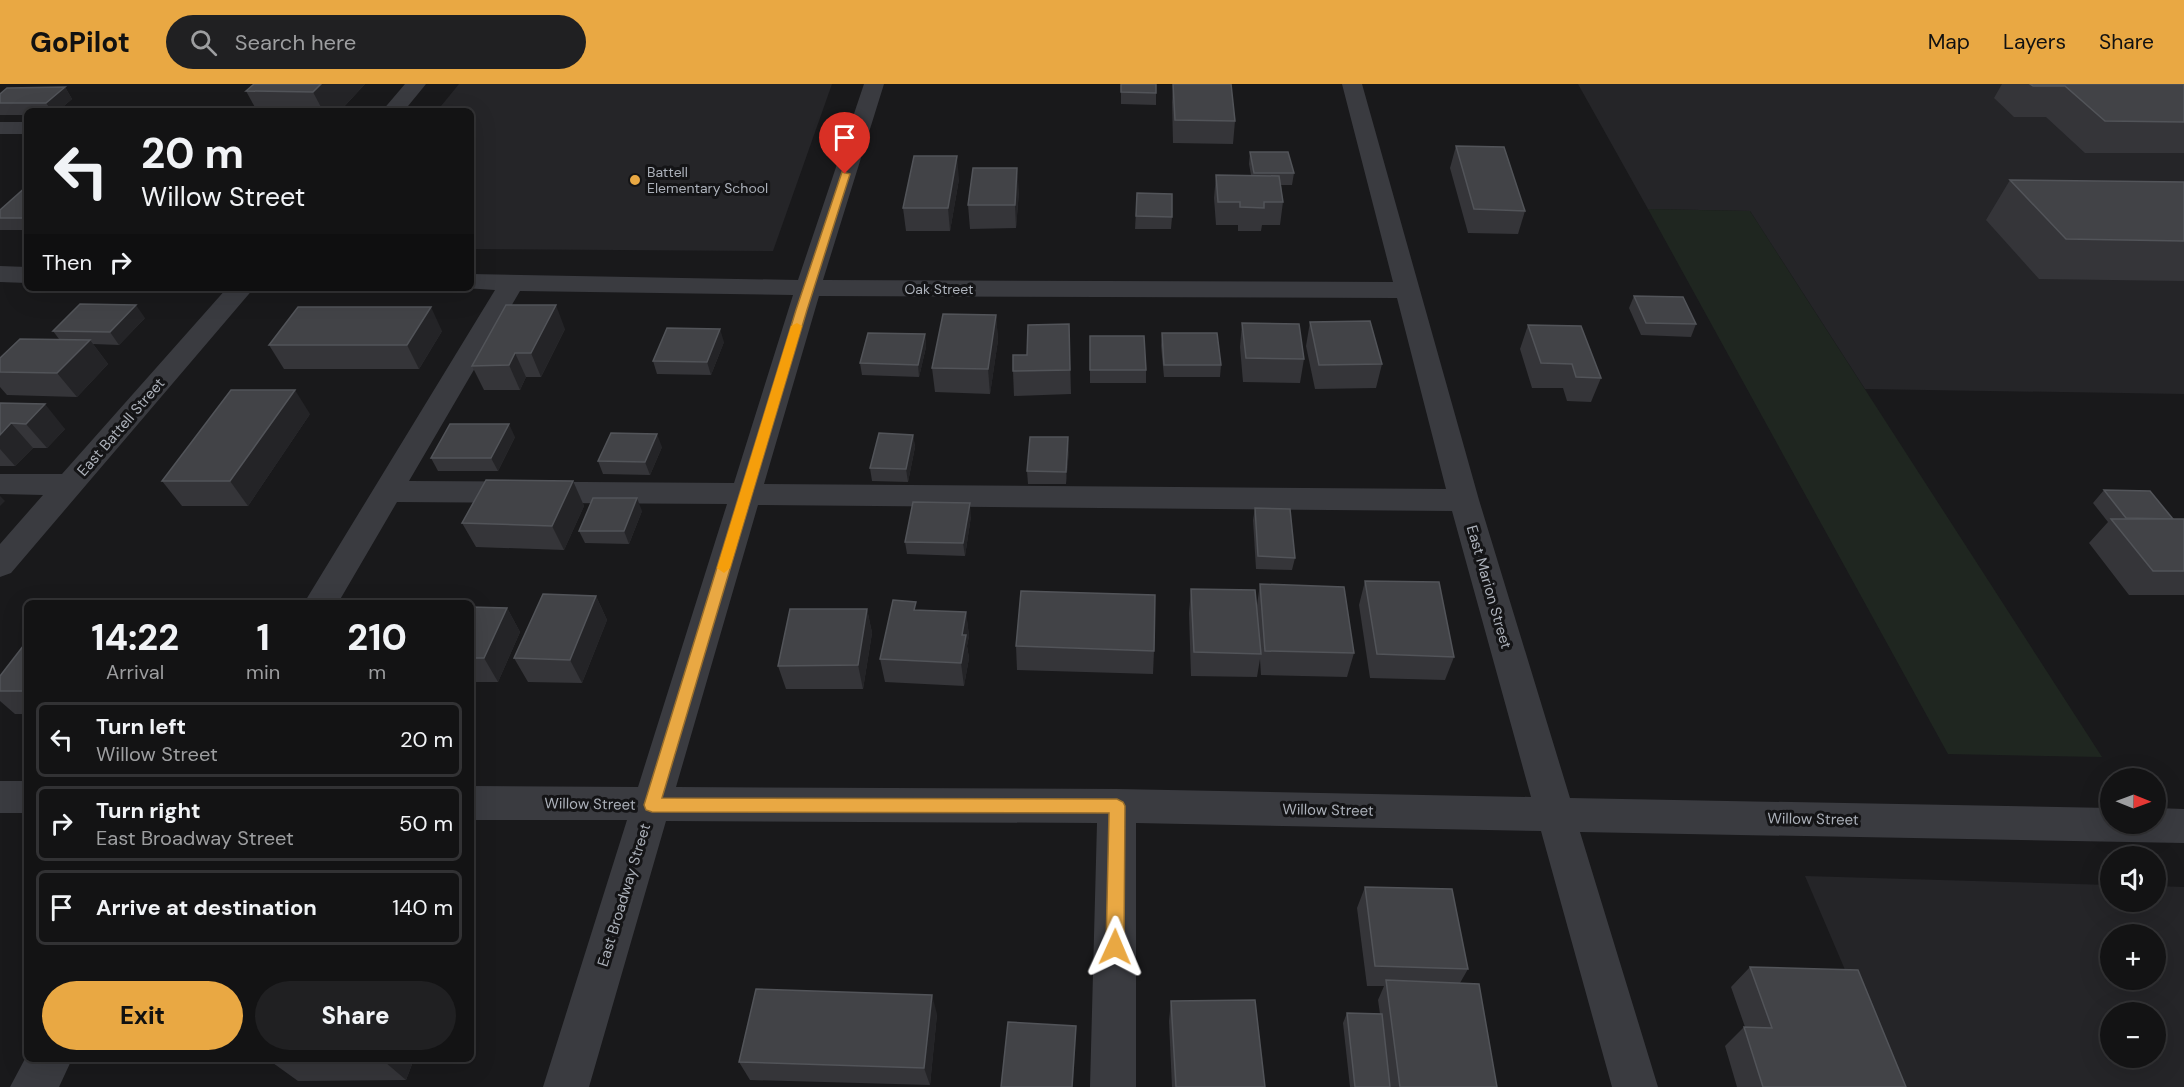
<!DOCTYPE html>
<meta charset="utf-8">
<style>
body{margin:0;font-family:"DM Sans",sans-serif;background:#202022;color:#f1f3f6;height:100vh;display:flex;flex-direction:column;font-size:22px;white-space:nowrap}
*{box-sizing:border-box;margin:0}
p{font-size:20px;color:#9d9ea0}
.icon{flex:none;width:33px;height:33px;fill:none;stroke:currentColor;stroke-width:2;stroke-linecap:round;stroke-linejoin:round}
.map{position:relative;flex:1;overflow:hidden}
.drawer{position:absolute;left:24px;top:516px;width:450px;height:462px;display:flex;flex-direction:column;background:#131314;border-radius:9px;box-shadow:0 6px 24px #0002,0 0 0 2px #323234}
.drawer>*{flex:none}
.banner{position:absolute;left:24px;top:24px;width:450px;height:183px;border-radius:9px;box-shadow:0 6px 24px #0002,0 0 0 2px #323234;background:#131314;color:#f1f3f6;overflow:hidden}
.needle{width:39px;rotate:91deg}
.buttons{position:absolute;left:2100px;top:684px;display:grid;gap:12px}
.buttons a{display:grid;place-items:center;width:66px;height:66px;border-radius:50%;background:#131314;box-shadow:0 6px 24px #0002,0 0 0 2px #323234;font-size:30px}
.pin{position:absolute;display:grid;place-items:center;width:51px;height:51px;color:#fff;margin:-62px -26px;border-radius:50% 50% 50% 0;rotate:-45deg;box-shadow:0 0 6px #0007}
.pin .icon{rotate:45deg}
.me{position:absolute;width:66px;margin:-33px;rotate:1deg;stroke-linejoin:round;filter:drop-shadow(0 0 4px #0008)}
.turn{display:flex;align-items:center;gap:21px;height:126px;padding:0 18px;font-size:27px}
.turn .icon{width:78px;height:78px;stroke-width:2.5}
.turn b{display:block;font-size:42px;line-height:51px}
.then{display:flex;align-items:center;height:57px;padding:0 18px;background:#0003;gap:12px;font-size:22px}
.eta{display:flex;justify-content:space-evenly;align-items:center;height:102px;text-align:center}
.eta b{font-size:36px;font-weight:800;line-height:42px}
.action{display:flex;gap:12px;margin-top:auto;padding:12px 18px}
.action a{flex:1;height:69px;border-radius:36px;background:#e9a843;color:#111;font-size:24px;font-weight:800;line-height:69px;text-align:center}
.action a+a{background:#202022;color:#f1f3f6}
ul{padding:0;list-style:none}
li{display:flex;align-items:center;gap:18px;height:75px;margin:0 12px 9px;padding:0 6px;border:3px solid #323234;border-radius:9px}
li div{flex:1}
li b{display:block;font-size:22px}
li em{font-style:normal}
header{display:flex;align-items:center;gap:36px;box-sizing:border-box;height:84px;padding:0 30px;background:#e9a843;color:#111}
header strong{font-size:28px}
nav{display:flex;gap:33px;margin-inline-start:auto;font-size:21px}
.search{width:420px;height:54px;background:#202022;display:flex;align-items:center;gap:15px;box-sizing:border-box;padding:0 21px;border-radius:33px;color:#9d9ea0;font-size:22px}
.map>svg:first-child{display:block}
.built{fill:#252528;fill-rule:evenodd}
.green{fill:#1f2620}
.lines{fill:none;stroke-linecap:round;stroke-linejoin:round}
.minor{fill:#3a3b40;fill-rule:evenodd}
.wall{fill:#353539}
.shaded-wall{fill:#242427}
.building{fill:#424347;stroke:#525459;stroke-width:1.5}
.route{fill:#e9a843;stroke:#976d2c;stroke-width:1.5}
.slow{fill:#f59e0b}
.poi-dot{fill:#e9a843;stroke:#141416;stroke-width:2}
.labels{text-anchor:middle;dominant-baseline:central;stroke-width:6;stroke-linejoin:round;paint-order:stroke}
.far-poi-label{font-size:14px;fill:#acb1ba;stroke:#141416;text-anchor:start}
.far-street-label{font-size:14px;fill:#acb1ba;stroke:#141416}
.street-label{font-size:15px;fill:#acb1ba;stroke:#141416}
</style>
<header>
<strong>GoPilot</strong>
<div class="search"><svg class="icon" aria-label="search" viewBox="0 0 24 24"><circle cx="10" cy="10" r="6"/><path d="M15 15l6 6"/></svg>Search here</div>
<nav><a>Map</a><a>Layers</a><a>Share</a></nav>
</header>
<div class="map">
<svg width="2184" height="1003" viewBox="0 0 2184 1003">
<rect width="100%" height="100%" fill="#19191b"/>
<g class="built">
<polygon points="459,0 832,0 773,167 471,165 471,27 437,27"/>
<polygon points="1578,0 2184,0 2184,310 1865,305 1750,127 1648,125"/>
<path d="M1805,792L2110,801V818H2156V802L2184,803V1003H1895ZM2110,850H2156V896H2110ZM2110,928H2156V974H2110Z"/>
</g>
<polygon class="green" points="1648,125 1750,127 2102,673 1948,670"/>
<g class="lines">
<g class="minor">
<polygon points="405,0 426,0 404,27 382,27"/>
<path d="M864,0H884L823,196L1393,198L1342,0H1362L1479,416L1570,714L2110,724V740H2156V724L2184,725V759L1580,748L1658,1003H1612L1541,747L1136,739V1003H1090L1097,739L666,737L589,1003H543L627,736H471V702L638,703L727,420L397,418L338,519H304L495,206L464,204H471V190L798,196ZM520,207L793,211L734,399L409,397ZM819,212L1397,214L1446,405L764,400ZM758,421L1452,427L1531,713L1117,705L676,703Z"/>
<rect x="0" y="38" width="27" height="12"/>
<polygon points="0,182 27,183 27,199 0,198"/>
<polygon points="227,204 254,204 11,489 0,493 0,460 43,411 0,410 0,390 62,390"/>
<rect x="0" y="697" width="27" height="32"/>
<polygon points="27,971 27,975 72,975 59,1003 10,1003"/>
</g>
</g>
<g class="wall">
<polygon points="254,0 365,0 340,27 257,27 246,7"/>
<polygon points="1121,0 1156,0 1156,21 1121,20"/>
<polygon points="1173,0 1235,37 1233,60 1173,59 1172,18"/>
<polygon points="2002,0 2184,0 2184,69 2085,69 2046,33 2014,33 1994,14"/>
<polygon points="65,3 72,15 58,27 27,27 27,31 0,31 0,10"/>
<polygon points="1456,62 1525,127 1518,150 1468,149 1450,84"/>
<polygon points="1250,68 1294,89 1292,101 1281,101 1283,118 1280,141 1262,141 1261,147 1238,147 1238,141 1216,141 1214,114 1216,91 1251,91 1249,80"/>
<polygon points="959,95 950,147 906,147 903,124"/>
<polygon points="2010,96 2184,98 2184,197 2039,195 1986,136"/>
<polygon points="27,102 27,146 0,146 0,126"/>
<polygon points="1019,107 1016,144 970,145 968,121"/>
<polygon points="1137,109 1172,133 1171,145 1135,145"/>
<polygon points="1634,212 1696,240 1691,253 1641,251 1629,224"/>
<polygon points="996,231 998,256 990,310 935,308 932,284"/>
<polygon points="145,234 119,261 93,260 108,280 77,313 7,311 0,303 0,274 59,255 53,247"/>
<polygon points="1310,238 1382,280 1376,304 1315,305 1306,262"/>
<polygon points="1242,239 1304,275 1300,299 1243,298 1240,263"/>
<polygon points="1069,240 1071,310 1014,312 1013,287 1027,271"/>
<polygon points="1528,241 1601,294 1591,318 1567,317 1563,304 1532,304 1520,265"/>
<polygon points="565,245 541,293 526,293 520,306 484,306 472,282"/>
<polygon points="442,247 419,285 284,285 269,261"/>
<polygon points="1162,249 1221,281 1220,293 1164,293 1161,262"/>
<polygon points="925,250 926,263 919,293 862,291 860,279"/>
<polygon points="1090,252 1146,286 1146,299 1090,299"/>
<polygon points="724,258 711,291 657,290 653,277"/>
<polygon points="0,319 65,345 47,364 33,364 15,382 0,382"/>
<polygon points="310,330 248,422 182,422 162,397"/>
<polygon points="913,351 915,363 908,398 872,397 870,384"/>
<polygon points="515,353 498,387 438,387 431,374"/>
<polygon points="662,363 650,391 603,390 598,377"/>
<polygon points="1069,366 1066,400 1028,400 1027,387"/>
<polygon points="573,397 584,422 564,466 476,463 462,439"/>
<polygon points="2104,406 2173,435 2184,435 2184,511 2129,511 2089,459 2108,438 2093,419"/>
<polygon points="1255,424 1295,474 1292,486 1256,485 1253,436"/>
<polygon points="642,427 629,460 585,459 579,447"/>
<polygon points="971,432 965,472 907,470 905,458"/>
<polygon points="1365,497 1454,573 1445,596 1370,594 1359,521"/>
<polygon points="1260,500 1354,569 1347,593 1261,591 1260,575 1257,593 1191,592 1189,529 1191,505 1257,521"/>
<polygon points="596,512 607,536 582,599 528,598 514,574"/>
<polygon points="471,523 507,524 520,548 498,598 471,598"/>
<polygon points="867,525 872,549 863,605 786,605 778,582"/>
<polygon points="917,526 966,528 969,552 967,562 969,574 964,602 885,598 880,575"/>
<polygon points="27,557 27,630 15,630 0,617 0,592"/>
<polygon points="1016,562 1154,567 1153,590 1017,586"/>
<polygon points="1365,803 1468,885 1460,899 1497,1003 1350,1003 1343,939 1347,929 1380,930 1378,916 1384,902 1367,902 1357,824"/>
<polygon points="1750,883 1906,1003 1737,1003 1725,962 1744,943 1745,943 1731,903"/>
<polygon points="1171,917 1265,1003 1172,1003 1169,937"/>
<polygon points="937,930 930,1001 750,996 739,978"/>
<polygon points="275,975 414,975 406,996 298,997 273,979"/>
</g>
<g class="shaded-wall">
<polygon points="321,0 365,0 340,27 323,27 313,8"/>
<polygon points="65,3 72,15 58,27 52,27 46,19"/>
<polygon points="957,72 959,95 950,147 948,124"/>
<polygon points="1017,84 1019,107 1016,144 1015,121"/>
<polygon points="136,221 145,234 119,261 110,248"/>
<polygon points="556,221 565,245 541,293 531,269"/>
<polygon points="431,223 442,247 419,285 407,261"/>
<polygon points="996,231 998,256 990,310 988,285"/>
<polygon points="720,245 724,258 711,291 707,278"/>
<polygon points="925,250 926,263 919,293 918,281"/>
<polygon points="90,256 108,280 77,313 57,289"/>
<polygon points="515,269 526,293 520,306 509,281"/>
<polygon points="295,306 310,330 248,422 230,397"/>
<polygon points="45,320 65,345 47,364 26,340"/>
<polygon points="11,339 33,364 15,382 0,365 0,351"/>
<polygon points="509,340 515,353 498,387 491,374"/>
<polygon points="657,350 662,363 650,391 645,378"/>
<polygon points="913,351 915,363 908,398 906,385"/>
<polygon points="1068,353 1069,366 1066,400 1066,388"/>
<polygon points="573,397 584,422 564,466 552,442"/>
<polygon points="0,412 5,417 0,422"/>
<polygon points="637,414 642,427 629,460 624,447"/>
<polygon points="970,419 971,432 965,472 963,459"/>
<polygon points="596,512 607,536 582,599 570,576"/>
<polygon points="507,524 520,548 498,598 484,574"/>
<polygon points="867,525 872,549 863,605 858,581"/>
<polygon points="966,528 969,552 967,562 969,574 964,602 961,579 962,551"/>
<polygon points="932,911 937,930 930,1001 924,984"/>
<polygon points="1076,942 1073,1003 1072,1003"/>
<polygon points="386,975 414,975 406,996 385,978"/>
</g>
<g class="building">
<polygon points="254,0 321,0 313,8 246,7"/>
<polygon points="1121,0 1156,0 1156,9 1121,8"/>
<polygon points="1173,0 1231,0 1235,37 1175,36"/>
<polygon points="2030,0 2184,0 2184,38 2105,37 2065,2 2033,2"/>
<polygon points="65,3 46,19 0,19 0,10 7,4"/>
<polygon points="1456,62 1504,63 1525,127 1474,125"/>
<polygon points="1250,68 1288,68 1294,89 1254,89"/>
<polygon points="914,72 957,72 948,124 903,124"/>
<polygon points="973,84 1017,84 1015,121 968,121"/>
<polygon points="1216,91 1279,92 1283,118 1264,118 1264,124 1240,123 1240,118 1218,118"/>
<polygon points="2010,96 2184,98 2184,157 2066,155"/>
<polygon points="27,102 27,124 26,125 27,126 27,134 0,134 0,126"/>
<polygon points="1137,109 1172,110 1172,133 1136,132"/>
<polygon points="1634,212 1683,213 1696,240 1646,239"/>
<polygon points="80,220 136,221 110,248 53,247"/>
<polygon points="506,221 556,221 531,269 515,269 509,281 472,282"/>
<polygon points="298,223 431,223 407,261 269,261"/>
<polygon points="943,230 996,231 988,285 932,284"/>
<polygon points="1370,237 1382,280 1319,281 1310,238"/>
<polygon points="1242,239 1299,240 1304,275 1246,274"/>
<polygon points="1069,240 1070,286 1013,287 1013,271 1027,271 1028,241"/>
<polygon points="1528,241 1581,242 1601,294 1576,293 1572,280 1541,279"/>
<polygon points="667,244 720,245 707,278 653,277"/>
<polygon points="868,249 925,250 918,281 860,279"/>
<polygon points="1162,249 1217,249 1221,281 1164,281"/>
<polygon points="1090,252 1144,252 1146,286 1090,286"/>
<polygon points="20,255 90,256 57,289 0,288 0,274"/>
<polygon points="231,306 295,306 230,397 162,397"/>
<polygon points="0,319 45,320 26,340 11,339 0,351"/>
<polygon points="450,340 509,340 491,374 431,374"/>
<polygon points="611,349 657,350 645,378 598,377"/>
<polygon points="879,349 913,351 906,385 870,384"/>
<polygon points="1030,353 1068,353 1066,388 1027,387"/>
<polygon points="486,396 573,397 552,442 462,439"/>
<polygon points="2104,406 2150,407 2173,435 2126,434"/>
<polygon points="593,414 637,414 624,447 579,447"/>
<polygon points="913,418 970,419 963,459 905,458"/>
<polygon points="1255,424 1290,425 1295,474 1258,472"/>
<polygon points="2111,435 2184,435 2184,487 2153,487"/>
<polygon points="1365,497 1439,498 1454,573 1377,570"/>
<polygon points="1260,500 1344,503 1354,569 1265,567"/>
<polygon points="1191,505 1255,506 1261,570 1194,568"/>
<polygon points="1021,507 1155,511 1154,567 1016,562"/>
<polygon points="543,510 596,512 570,576 514,574"/>
<polygon points="893,516 916,518 914,526 966,528 962,551 966,551 961,579 880,575"/>
<polygon points="471,523 507,524 484,574 471,574"/>
<polygon points="790,525 867,525 858,581 778,582"/>
<polygon points="27,557 27,607 0,607 0,592"/>
<polygon points="1365,803 1452,805 1468,885 1375,882"/>
<polygon points="1750,883 1858,886 1906,1003 1763,1003 1744,943 1772,944"/>
<polygon points="1386,896 1479,900 1497,1003 1400,1003"/>
<polygon points="756,905 932,911 924,984 739,978"/>
<polygon points="1255,916 1265,1003 1176,1003 1171,917"/>
<polygon points="1347,929 1382,930 1390,1003 1355,1003"/>
<polygon points="1008,938 1076,942 1072,1003 1001,1003"/>
<polygon points="275,975 386,975 385,978 273,979"/>
</g>
<polygon class="route" points="842,88 850,90 807,226 662,714 1117,715 1123,718 1125,722 1124,863 1121,868 1115,871 1109,868 1106,863 1109,729 652,728 646,726 644,721 796,226"/>
<polygon class="slow" points="797,239 802,242 730,484 724,489 717,484 791,242"/>
<circle class="poi-dot" cx="635" cy="96" r="6"/>
<g class="labels">
<g class="far-poi-label">
<text x="647" y="88">Battell<tspan x="647" dy="16">Elementary School</tspan></text>
</g>
<g class="far-street-label">
<text x="939" y="205">Oak Street</text>
</g>
<g class="street-label">
<text transform="translate(121 343) rotate(-49)">East Battell Street</text>
<text transform="translate(1489 503) rotate(74)">East Marion Street</text>
<text transform="translate(590 720) rotate(1)">Willow Street</text>
<text transform="translate(1328 726) rotate(1)">Willow Street</text>
<text transform="translate(1813 735) rotate(1)">Willow Street</text>
<text transform="translate(624 811) rotate(-73)">East Broadway Street</text>
</g>
</g>
</svg>
<div class="buttons">
<a><svg class="needle" viewBox="-14 -14 28 28"><path d="M0-13l5 13h-10z" fill="#e53935"/><path d="M0 13l5-13h-10z" fill="#9d9ea0"/></svg></a>
<a><svg class="icon" aria-label="sound" viewBox="0 0 24 24"><path d="M4 9h4l5-4v14l-5-4H4zM17 9q2 3 0 6"/></svg></a>
<a>+</a>
<a>−</a>
</div>
<div class="pin" style="left:845px;top:90px;background:#d93025"><svg class="icon" aria-label="arrive" viewBox="0 0 24 24"><path d="M6 21V4h12l-3 4 3 4H6"/></svg></div>
<svg class="me" style="left:1115px;top:863px" viewBox="-20 -20 40 40"><path d="M0-17L14 15 0 8-14 15z" fill="#e9a843" stroke="#fff" stroke-width="4"/></svg>
<div class="banner">
<div class="turn"><svg class="icon" aria-label="left" viewBox="0 0 24 24"><path d="M17 20v-9H6M10 6l-5 5 5 5"/></svg><div><b>20 m</b>Willow Street</div></div>
<div class="then">Then<svg class="icon" aria-label="right" viewBox="0 0 24 24"><path d="M7 20v-9h11M14 6l5 5-5 5"/></svg></div>
</div>
<section class="drawer">
<div class="eta">
<div><b>14:22</b><p>Arrival</p></div>
<div><b>1</b><p>min</p></div>
<div><b>210</b><p>m</p></div>
</div>
<ul>
<li><svg class="icon" aria-label="left" viewBox="0 0 24 24"><path d="M17 20v-9H6M10 6l-5 5 5 5"/></svg><div><b>Turn left</b><p>Willow Street</p></div><em>20 m</em></li>
<li><svg class="icon" aria-label="right" viewBox="0 0 24 24"><path d="M7 20v-9h11M14 6l5 5-5 5"/></svg><div><b>Turn right</b><p>East Broadway Street</p></div><em>50 m</em></li>
<li><svg class="icon" aria-label="arrive" viewBox="0 0 24 24"><path d="M6 21V4h12l-3 4 3 4H6"/></svg><div><b>Arrive at destination</b></div><em>140 m</em></li>
</ul>
<div class="action"><a>Exit</a><a>Share</a></div>
</section>
</div>
